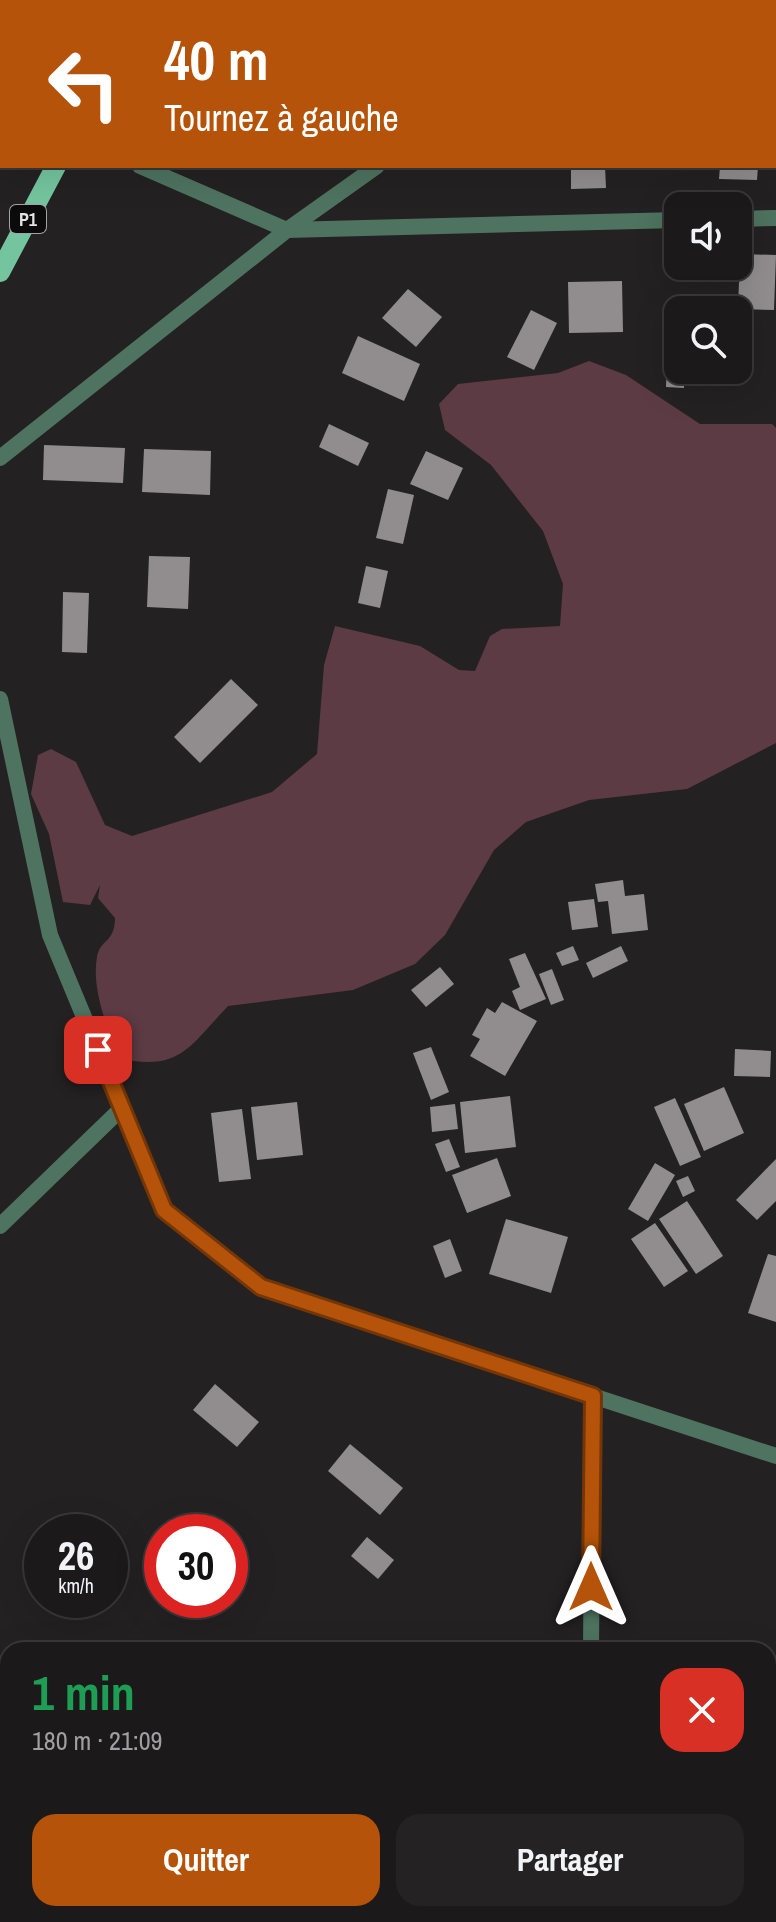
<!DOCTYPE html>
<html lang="fr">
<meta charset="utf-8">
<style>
body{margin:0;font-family:"Archivo Narrow",sans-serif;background:#242223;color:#f1f3f6;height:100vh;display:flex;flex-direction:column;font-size:30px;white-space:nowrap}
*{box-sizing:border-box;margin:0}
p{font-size:26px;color:#a0a0a2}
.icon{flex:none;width:44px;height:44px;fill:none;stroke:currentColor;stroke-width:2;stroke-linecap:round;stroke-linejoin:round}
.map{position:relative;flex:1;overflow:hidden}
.side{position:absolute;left:0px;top:1642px;width:776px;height:280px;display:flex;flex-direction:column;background:#1b191a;border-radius:24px 24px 0 0;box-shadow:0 8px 32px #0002,0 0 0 2px #393839}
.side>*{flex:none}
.hud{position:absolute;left:0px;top:0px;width:776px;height:168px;box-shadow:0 8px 32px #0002,0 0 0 2px #393839;background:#b45309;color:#fff;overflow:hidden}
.tools{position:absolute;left:664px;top:192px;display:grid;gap:16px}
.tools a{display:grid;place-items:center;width:88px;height:88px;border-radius:16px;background:#1b191a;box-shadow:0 8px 32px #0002,0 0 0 2px #393839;font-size:40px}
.speed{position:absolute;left:24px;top:1514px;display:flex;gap:16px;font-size:40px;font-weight:700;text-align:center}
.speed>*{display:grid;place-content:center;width:104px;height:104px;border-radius:50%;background:#1b191a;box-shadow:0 8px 32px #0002,0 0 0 2px #393839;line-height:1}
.speed small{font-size:20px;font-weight:400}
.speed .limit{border:12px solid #d22;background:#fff;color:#111}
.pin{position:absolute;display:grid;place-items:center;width:68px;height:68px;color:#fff;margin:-34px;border-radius:16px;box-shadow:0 4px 12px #0006}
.me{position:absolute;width:88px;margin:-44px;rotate:0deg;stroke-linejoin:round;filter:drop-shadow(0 0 6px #0008)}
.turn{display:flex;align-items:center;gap:28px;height:168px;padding:0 32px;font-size:36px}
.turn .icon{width:104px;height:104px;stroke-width:2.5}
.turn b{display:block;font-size:56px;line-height:68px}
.round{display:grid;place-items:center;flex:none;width:84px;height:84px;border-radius:24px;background:#242223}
.headline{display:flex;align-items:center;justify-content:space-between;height:136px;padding:0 32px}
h1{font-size:48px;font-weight:800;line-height:60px;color:#1e9e55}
.primary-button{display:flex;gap:16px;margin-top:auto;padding:16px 32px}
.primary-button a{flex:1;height:92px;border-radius:24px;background:#b45309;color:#fff;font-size:32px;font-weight:800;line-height:92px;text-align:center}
.primary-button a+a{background:#242223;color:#f1f3f6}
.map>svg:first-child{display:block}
.green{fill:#5c3b44}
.building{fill:#918d8e}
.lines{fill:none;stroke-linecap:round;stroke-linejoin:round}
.minor{stroke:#4e7360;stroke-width:16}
.tertiary{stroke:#4e7360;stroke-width:16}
.primary{stroke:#74c59f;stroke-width:20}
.route-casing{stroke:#753606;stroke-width:20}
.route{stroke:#b45309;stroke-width:14}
.labels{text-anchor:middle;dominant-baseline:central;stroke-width:8;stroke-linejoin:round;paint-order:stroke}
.shield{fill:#0c0b0b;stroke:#a4a2a2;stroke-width:2}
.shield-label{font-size:18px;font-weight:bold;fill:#e5e2e3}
</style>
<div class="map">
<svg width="776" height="1922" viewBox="0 0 776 1922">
<rect width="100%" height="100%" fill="#242122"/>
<path class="green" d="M589,361L626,375L700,424H772L776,428V743L687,789L589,800L526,822L494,850L445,935L415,964L353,990L228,1006C188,1048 180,1072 117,1058C108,1026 91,990 97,957C100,939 115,943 115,918L98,898L100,885L90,905L63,902L49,834L31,794L38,755L51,749L76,762L105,825L132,836L272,792L317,754L324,665L335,626L420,646L459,670L475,671L490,636L502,629L560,626L563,584L543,531L491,465L445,430L439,404L458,384L558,373Z"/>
<g class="building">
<polygon points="571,166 605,166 606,188 571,189"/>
<polygon points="720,166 758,166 757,180 719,179"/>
<polygon points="740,254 776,255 774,310 738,309"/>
<polygon points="622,281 623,332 569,333 568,282"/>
<polygon points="408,289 442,317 416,347 382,318"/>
<polygon points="531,310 557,323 534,370 507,357"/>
<polygon points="358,336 420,364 404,401 342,373"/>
<polygon points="667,361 678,361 678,370 684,370 684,388 666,387"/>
<polygon points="329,424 369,443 358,466 319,447"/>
<polygon points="44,445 125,448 123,483 43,480"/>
<polygon points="144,449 211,451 210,495 142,492"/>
<polygon points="426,451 463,468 448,500 410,484"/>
<polygon points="388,489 414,495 403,544 376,538"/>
<polygon points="149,556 190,557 188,609 147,607"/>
<polygon points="366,566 388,571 380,608 358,603"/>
<polygon points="63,592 89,593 87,653 62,652"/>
<polygon points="231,679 258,705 200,763 174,737"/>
<polygon points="623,880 625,896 644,894 648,930 612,934 608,901 598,902 595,884"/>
<polygon points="594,899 598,927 572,930 568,902"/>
<polygon points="573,946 579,960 562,966 556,953"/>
<polygon points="621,946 628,961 593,978 586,963"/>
<polygon points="525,953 546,999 520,1010 512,991 520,987 509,959"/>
<polygon points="440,967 454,984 426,1007 411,990"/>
<polygon points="552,969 564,1000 551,1005 539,974"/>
<polygon points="502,1002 537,1021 505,1076 470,1056 480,1039 472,1035 487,1008 495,1013"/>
<polygon points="431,1047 449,1092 431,1100 413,1053"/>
<polygon points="735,1049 771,1051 770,1077 734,1076"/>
<polygon points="724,1087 744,1133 704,1151 684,1104"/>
<polygon points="510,1096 516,1147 465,1153 460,1102"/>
<polygon points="675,1098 701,1157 680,1166 654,1107"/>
<polygon points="297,1102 303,1155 257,1160 251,1107"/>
<polygon points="455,1104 458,1129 432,1132 430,1107"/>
<polygon points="242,1109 251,1179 219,1182 211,1113"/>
<polygon points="449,1139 460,1167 446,1172 435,1144"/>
<polygon points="497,1158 511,1196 467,1213 452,1175"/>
<polygon points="776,1159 776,1201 757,1220 736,1200"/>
<polygon points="655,1163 675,1175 648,1221 628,1209"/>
<polygon points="688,1176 695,1191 683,1197 676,1181"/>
<polygon points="687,1201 723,1256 696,1274 659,1219"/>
<polygon points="506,1219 568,1237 551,1293 489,1274"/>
<polygon points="655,1223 688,1271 664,1287 631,1239"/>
<polygon points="450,1239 462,1271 445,1278 433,1246"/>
<polygon points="768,1254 776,1256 776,1322 748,1313"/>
<polygon points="215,1384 259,1422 237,1447 193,1410"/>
<polygon points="350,1444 403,1488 380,1515 328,1471"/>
<polygon points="367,1537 394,1560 378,1579 351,1556"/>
<polygon points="768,1807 776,1809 776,1867 768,1865"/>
</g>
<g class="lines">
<g class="minor">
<polyline points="606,2 609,0"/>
<polyline points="140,166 287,230 678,220"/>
<polyline points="738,219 776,218"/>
<polyline points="0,458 287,230 377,166"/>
<polyline points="0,1226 122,1108"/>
<polyline points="591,1650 593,1396"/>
<polyline points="0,1883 8,1884"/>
<polyline points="221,1914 277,1922"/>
<polyline points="120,1922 121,1914"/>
<polyline points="589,1922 589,1914"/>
</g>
<polyline class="tertiary" points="0,699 50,935 164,1210 261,1287 776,1456"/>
<g class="primary">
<polyline points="144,2 145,0"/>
<polyline points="0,272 56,166"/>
</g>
</g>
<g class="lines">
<defs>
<polyline id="route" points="98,1050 164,1210 261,1287 593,1396 591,1587"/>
</defs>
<use href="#route" class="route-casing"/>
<use href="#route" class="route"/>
</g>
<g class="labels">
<rect class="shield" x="10" y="205" width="36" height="28" rx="6"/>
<g class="shield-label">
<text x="28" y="219">P1</text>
</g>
</g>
</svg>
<div class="tools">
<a><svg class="icon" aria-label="sound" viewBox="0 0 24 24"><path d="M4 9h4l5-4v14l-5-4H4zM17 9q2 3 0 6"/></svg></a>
<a><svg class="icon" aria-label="search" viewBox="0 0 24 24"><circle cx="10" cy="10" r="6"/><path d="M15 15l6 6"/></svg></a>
</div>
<div class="speed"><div>26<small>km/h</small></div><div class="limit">30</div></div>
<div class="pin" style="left:98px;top:1050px;background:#d93025"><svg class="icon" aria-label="arrive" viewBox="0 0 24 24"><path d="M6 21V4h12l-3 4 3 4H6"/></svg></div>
<svg class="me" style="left:591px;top:1587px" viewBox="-20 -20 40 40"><path d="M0-17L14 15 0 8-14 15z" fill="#b45309" stroke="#fff" stroke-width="4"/></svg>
<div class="hud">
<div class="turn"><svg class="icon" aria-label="left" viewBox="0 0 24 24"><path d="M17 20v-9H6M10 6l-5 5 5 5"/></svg><div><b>40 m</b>Tournez à gauche</div></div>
</div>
<section class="side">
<div class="headline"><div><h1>1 min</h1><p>180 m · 21:09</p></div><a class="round" style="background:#d93025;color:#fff"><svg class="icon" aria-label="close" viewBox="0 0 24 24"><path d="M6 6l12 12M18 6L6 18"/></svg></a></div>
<div class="primary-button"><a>Quitter</a><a>Partager</a></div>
</section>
</div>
